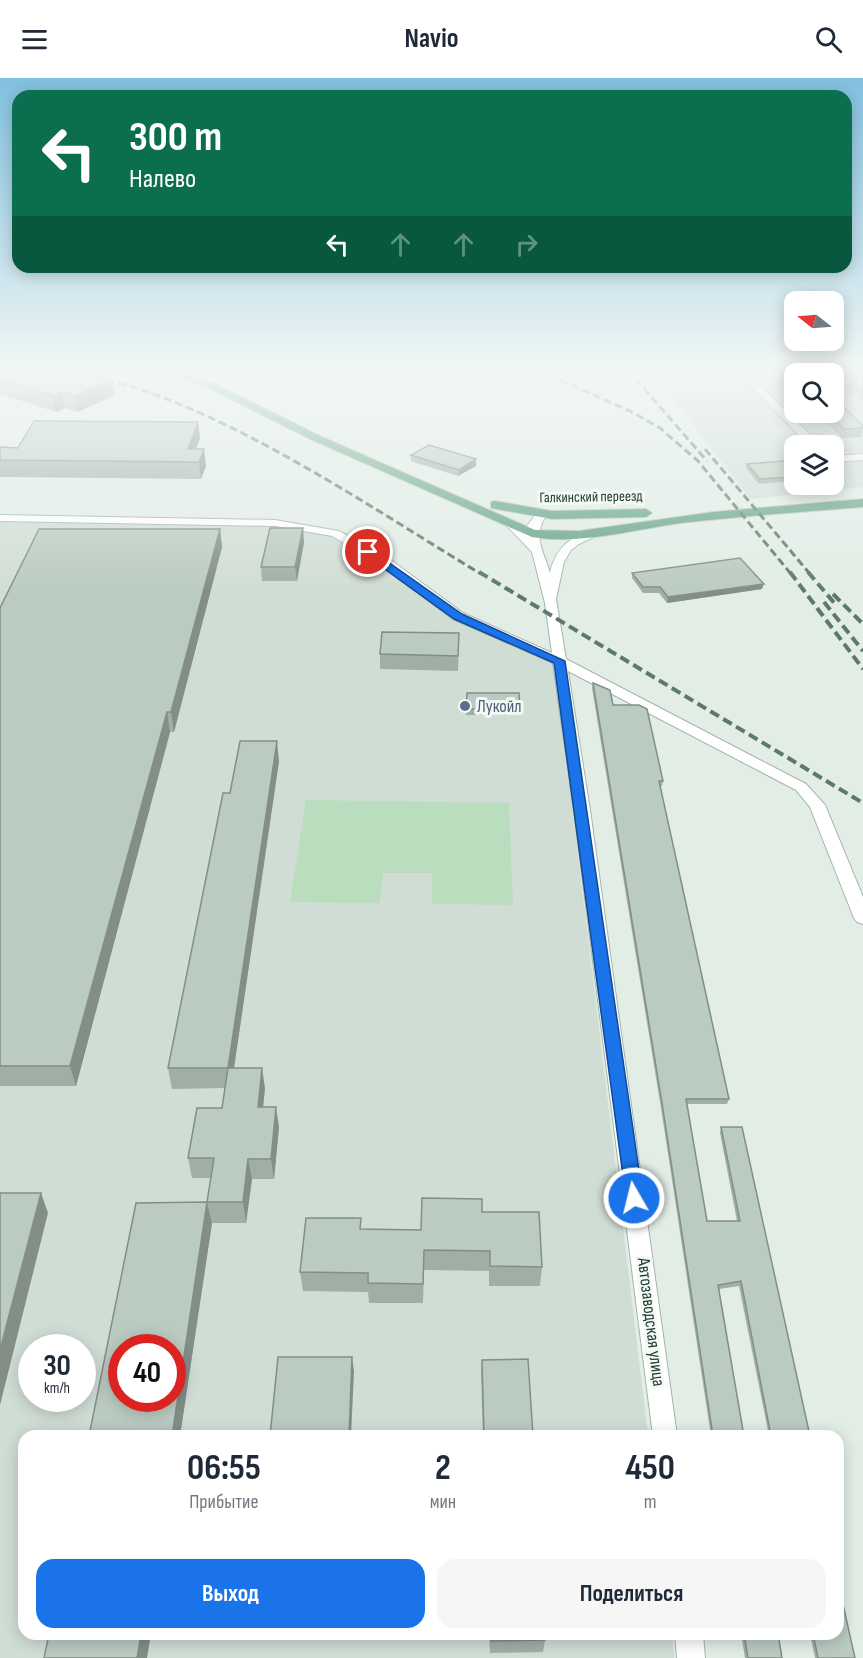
<!DOCTYPE html>
<html lang="ru">
<meta charset="utf-8">
<style>
body{margin:0;font-family:"Sofia Sans Condensed",sans-serif;background:#f6f6f7;color:#1f2937;height:100vh;display:flex;flex-direction:column;font-size:22px;white-space:nowrap}
*{box-sizing:border-box;margin:0}
p{font-size:20px;color:#747a83}
.icon{flex:none;width:33px;height:33px;fill:none;stroke:currentColor;stroke-width:2;stroke-linecap:round;stroke-linejoin:round}
.map{position:relative;flex:1;overflow:hidden}
.panel{position:absolute;left:18px;top:1352px;width:826px;height:210px;display:flex;flex-direction:column;background:#fff;border-radius:18px;box-shadow:0 3px 15px #0003}
.panel>*{flex:none}
.top-card{position:absolute;left:12px;top:12px;width:840px;height:183px;border-radius:18px;box-shadow:0 3px 15px #0003;background:#0b6e4f;color:#fff;overflow:hidden}
.needle{width:39px;rotate:287deg}
.buttons{position:absolute;left:784px;top:213px;display:grid;gap:12px}
.buttons a{display:grid;place-items:center;width:60px;height:60px;border-radius:12px;background:#fff;box-shadow:0 3px 15px #0003;font-size:30px}
.speed{position:absolute;left:18px;top:1256px;display:flex;gap:12px;font-size:30px;font-weight:700;text-align:center}
.speed>*{display:grid;place-content:center;width:78px;height:78px;border-radius:50%;background:#fff;box-shadow:0 3px 15px #0003;line-height:1}
.speed small{font-size:15px;font-weight:400}
.speed .limit{border:9px solid #d22;background:#fff;color:#111}
.pin{position:absolute;display:grid;place-items:center;width:51px;height:51px;color:#fff;margin:-26px;border:3px solid #fff;border-radius:50%;box-shadow:0 2px 6px #0007}
.me{position:absolute;width:66px;margin:-33px;rotate:352deg;stroke-linejoin:round;filter:drop-shadow(0 0 4px #0008)}
.turn{display:flex;align-items:center;gap:21px;height:126px;padding:0 18px;font-size:27px}
.turn .icon{width:78px;height:78px;stroke-width:2.5}
.turn b{display:block;font-size:42px;line-height:51px}
.lanes{display:flex;align-items:center;height:57px;padding:0 18px;background:#0003;justify-content:center;gap:30px;direction:ltr}
.lanes .off{opacity:.35}
.eta{display:flex;justify-content:space-evenly;align-items:center;height:102px;text-align:center}
.eta b{font-size:36px;font-weight:700;line-height:42px}
.button{display:flex;gap:12px;margin-top:auto;padding:12px 18px}
.button a{flex:1;height:69px;border-radius:18px;background:#1a73e8;color:#fff;font-size:24px;font-weight:700;line-height:69px;text-align:center}
.button a+a{background:#f6f6f7;color:#1f2937}
header{display:flex;justify-content:space-between;align-items:center;height:78px;padding:0 18px;background:#fff;font-size:27px;font-weight:700}
.map>svg:first-child{display:block}
.built{fill:#d0ddd5;fill-rule:evenodd}
.green{fill:#badebd}
.lines{fill:none;stroke-linecap:round;stroke-linejoin:round}
.minor-casing{stroke:#a4b5ac;stroke-width:2}
.major-casing{stroke:#c1c9c5;stroke-width:2}
.minor{fill:#fff;fill-rule:evenodd}
.major{fill:#65a388;fill-rule:evenodd}
.rail-far1{stroke:#5c7a6c;stroke-width:3;stroke-dasharray:8 4;stroke-linecap:butt}
.rail{stroke:#5c7a6c;stroke-width:4;stroke-dasharray:10 5;stroke-linecap:butt}
.wall{fill:#a0afa6}
.shaded-wall{fill:#828e87}
.building{fill:#bacbc1;stroke:#828e87;stroke-width:1.5;fill-rule:evenodd}
.route{fill:#1a73e8;stroke:#114b97;stroke-width:1.5}
.service-dot{fill:#5c6f8a;stroke:#f3f9f5;stroke-width:2}
.labels{text-anchor:middle;dominant-baseline:central;stroke-width:6;stroke-linejoin:round;paint-order:stroke}
.far-street-label{font-size:15px;fill:#213e31;stroke:#f3f9f5}
.service-label{font-size:18px;fill:#4e5e75;stroke:#f3f9f5;text-anchor:start}
.street-label{font-size:18px;fill:#213e31;stroke:#f3f9f5}
</style>
<header><svg class="icon" aria-label="menu" viewBox="0 0 24 24"><path d="M4 6h16M4 12h16M4 18h16"/></svg>Navio<svg class="icon" aria-label="search" viewBox="0 0 24 24"><circle cx="10" cy="10" r="6"/><path d="M15 15l6 6"/></svg></header>
<div class="map">
<svg width="863" height="1580" viewBox="0 0 863 1580">
<rect width="100%" height="100%" fill="#e2ede6"/>
<g class="built">
<path d="M651,292H863V409L750,421ZM795,296H834V334H795ZM795,368H834V406H795Z"/>
<path d="M0,443L275,447L332,456L384,487L455,540L555,585L648,1357L24,1358V1556H672L674,1580H0ZM32,1269H82V1320H32ZM122,1269H172V1320H122Z"/>
</g>
<polygon class="green" points="306,722 509,725 513,827 432,826 432,795 383,795 380,825 290,824"/>
<g class="lines">
<defs>
<g id="minor">
<polygon points="735,292 745,292 821,368 810,368"/>
<polygon points="863,376 863,382 834,384 834,378"/>
<path d="M540,435L546,438C532,458 544,474 550,495C556,468 572,457 598,451L604,454L579,466L571,472L564,484L556,521L566,581L806,706L825,727L863,819V846L857,844L854,840L810,729L796,712L568,593L590,732L677,1358H653L574,732L553,585L453,541L380,486L332,458L275,448L0,443V437L275,442L339,453L388,480L463,535L552,575L545,525L532,474L503,444L509,441L527,454V448L536,436Z"/>
<polygon points="675,1556 703,1556 705,1580 677,1580"/>
</g>
<g id="major">
<path d="M162,292H177L216,306L320,358L535,452L579,453L713,434L863,421V429C802,434 742,438 681,445C632,452 581,467 532,459L312,362L208,310Z"/>
<polygon points="495,423 552,433 646,431 652,435 646,439 552,441 491,430 491,424"/>
</g>
</defs>
<use href="#minor" class="minor-casing"/>
<use href="#major" class="major-casing"/>
<use href="#minor" class="minor"/>
<use href="#major" class="major"/>
<g class="rail-far1">
<path d="M72,292C101,301 131,307 159,318C270,360 380,435 481,496"/>
<polyline points="538,292 632,334 660,350 698,383 791,496"/>
<polyline points="628,292 707,383"/>
<polyline points="705,371 810,496"/>
</g>
<g class="rail">
<polyline points="479,494 863,725"/>
<polyline points="790,494 863,591"/>
<polyline points="808,494 836,527"/>
<polyline points="833,516 863,546"/>
<polyline points="824,524 863,573"/>
</g>
</g>
<g class="wall">
<polygon points="0,292 112,301 115,317 78,334 65,330 56,334 0,316"/>
<polygon points="776,292 863,292 863,323 857,315 834,317 834,296 795,296 795,312"/>
<polygon points="817,334 834,334 863,348 862,359 842,360"/>
<polygon points="198,344 200,360 196,371 206,388 201,401 0,399 0,369 18,370"/>
<polygon points="411,377 476,388 458,398 411,383"/>
<polygon points="795,382 795,406 798,406 794,407 791,403 759,406 746,390 747,386"/>
<polygon points="220,451 222,469 174,654 170,654 76,1008 0,1008 0,530"/>
<polygon points="304,464 297,503 262,503 261,489"/>
<polygon points="632,495 762,511 667,525 659,515 643,515 632,500"/>
<polygon points="459,555 458,593 380,591 380,576"/>
<polygon points="593,605 613,627 663,703 662,708 660,708 729,1021 727,1026 687,1026 707,1143 737,1143 720,1055 721,1049 810,1358 769,1358 739,1208 719,1211 744,1358 711,1358 661,1030 592,610"/>
<polygon points="467,615 520,631 520,637 466,637"/>
<polygon points="279,683 234,990 265,1010 263,1029 279,1049 274,1101 252,1101 246,1145 212,1145 180,1358 211,1100 192,1100 188,1080 222,1030 225,1010 172,1011 168,990 230,715"/>
<polygon points="482,1134 542,1189 540,1208 489,1208 489,1193 424,1192 423,1225 369,1225 368,1214 303,1213 300,1194 362,1151 421,1152"/>
<polygon points="482,1282 533,1358 483,1358 481,1296"/>
<polygon points="489,1556 545,1556 545,1562 543,1574 490,1575"/>
<polygon points="741,1556 778,1556 782,1580 745,1580"/>
<polygon points="810,1556 838,1556 855,1580 815,1580"/>
</g>
<g class="shaded-wall">
<polygon points="112,301 115,317 78,334 75,318"/>
<polygon points="62,314 65,330 56,334 53,318"/>
<polygon points="198,344 200,360 191,384 188,371"/>
<polygon points="204,371 206,388 201,401 199,384"/>
<polygon points="476,381 476,388 458,398 459,392"/>
<polygon points="303,450 304,464 297,503 295,489"/>
<polygon points="220,451 222,469 174,654 171,634"/>
<polygon points="764,506 762,511 667,525 668,519"/>
<polygon points="167,634 170,654 76,1008 70,988"/>
<polygon points="277,663 279,683 231,1010 228,990"/>
<polygon points="262,990 265,1010 261,1049 258,1029"/>
<polygon points="276,1029 279,1049 274,1101 271,1081"/>
<polygon points="248,1081 252,1101 246,1145 243,1124"/>
<polygon points="41,1115 48,1135 0,1327 0,1272"/>
<polygon points="207,1124 212,1145 180,1358 172,1358"/>
<polygon points="352,1279 354,1293 351,1358 349,1358"/>
<polygon points="141,1556 151,1556 147,1580 137,1580"/>
</g>
<g class="building">
<polygon points="0,292 81,292 112,301 75,318 62,314 53,318 0,302"/>
<polygon points="785,292 863,292 863,312 858,307 834,309 834,296 795,296 795,302"/>
<polygon points="834,320 863,348 863,350 844,351 828,334 834,334"/>
<polygon points="34,343 198,344 188,371 204,371 199,384 0,382 0,369 18,370"/>
<polygon points="429,367 476,381 459,392 411,377"/>
<polygon points="795,382 795,402 792,399 760,401 747,386"/>
<polygon points="270,450 303,450 295,489 261,489"/>
<polygon points="39,451 220,451 171,634 167,634 70,988 0,988 0,530"/>
<polygon points="740,480 764,506 668,519 660,509 643,509 632,495"/>
<polygon points="382,554 459,555 458,578 380,576"/>
<polygon points="593,605 610,612 613,627 639,627 647,631 663,703 659,703 729,1021 686,1021 707,1143 740,1143 721,1049 742,1049 810,1358 771,1358 741,1203 718,1207 744,1358 713,1358 662,1025"/>
<polygon points="467,615 519,615 520,631 466,631"/>
<polygon points="240,663 277,663 228,990 168,990 223,715 230,715"/>
<polygon points="228,990 262,990 258,1029 276,1029 271,1081 248,1081 243,1124 207,1124 214,1080 188,1080 197,1030 222,1030"/>
<polygon points="0,1115 41,1115 0,1272"/>
<polygon points="422,1120 482,1121 482,1134 539,1134 542,1189 490,1188 490,1173 424,1172 423,1206 368,1205 368,1195 300,1194 306,1140 361,1140 360,1151 421,1152"/>
<path d="M207,1124L172,1358H89L136,1125ZM122,1269H172V1320H122Z"/>
<polygon points="278,1279 352,1279 349,1358 270,1358"/>
<polygon points="528,1281 533,1358 484,1358 482,1282"/>
<polygon points="838,1522 842,1522 855,1580 818,1580 813,1556 838,1556"/>
<polygon points="49,1556 141,1556 137,1580 44,1580"/>
<polygon points="491,1556 545,1556 545,1562 491,1563"/>
<polygon points="744,1556 778,1556 782,1580 748,1580"/>
</g>
<linearGradient id="sky" x2="0" y2="1"><stop stop-color="#81c0df"/><stop offset="0.57" stop-color="#f2f7f4"/><stop offset="1" stop-color="#f2f7f4" stop-opacity="0"/></linearGradient>
<rect width="863" height="514" fill="url(#sky)"/>
<polygon class="route" points="364,472 371,472 462,536 565,583 643,1120 641,1125 634,1127 628,1125 626,1120 554,585 454,541 364,476"/>
<circle class="service-dot" cx="465" cy="628" r="6"/>
<g class="labels">
<g class="far-street-label">
<text transform="translate(591 419) rotate(-1)">Галкинский переезд</text>
</g>
<g class="service-label">
<text x="477" y="628">Лукойл</text>
</g>
<g class="street-label">
<text transform="translate(651 1244) rotate(83)">Автозаводская улица</text>
</g>
</g>
</svg>
<div class="buttons">
<a><svg class="needle" viewBox="-14 -14 28 28"><path d="M0-13l5 13h-10z" fill="#e53935"/><path d="M0 13l5-13h-10z" fill="#747a83"/></svg></a>
<a><svg class="icon" aria-label="search" viewBox="0 0 24 24"><circle cx="10" cy="10" r="6"/><path d="M15 15l6 6"/></svg></a>
<a><svg class="icon" aria-label="layers" viewBox="0 0 24 24"><path d="M12 4l9 5-9 5-9-5zM3 14l9 5 9-5"/></svg></a>
</div>
<div class="speed"><div>30<small>km/h</small></div><div class="limit">40</div></div>
<div class="pin" style="left:368px;top:474px;background:#d93025"><svg class="icon" aria-label="arrive" viewBox="0 0 24 24"><path d="M6 21V4h12l-3 4 3 4H6"/></svg></div>
<svg class="me" style="left:634px;top:1120px" viewBox="-20 -20 40 40"><circle r="17" fill="#1a73e8" stroke="#fff" stroke-width="3"/><path d="M0-11L8 9 0 5-8 9z" fill="#fff"/></svg>
<div class="top-card">
<div class="turn"><svg class="icon" aria-label="left" viewBox="0 0 24 24"><path d="M17 20v-9H6M10 6l-5 5 5 5"/></svg><div><b>300 m</b>Налево</div></div>
<div class="lanes"><svg class="icon" aria-label="left" viewBox="0 0 24 24"><path d="M17 20v-9H6M10 6l-5 5 5 5"/></svg><svg class="icon off" aria-label="ahead" viewBox="0 0 24 24"><path d="M12 20V5M6 11l6-6 6 6"/></svg><svg class="icon off" aria-label="ahead" viewBox="0 0 24 24"><path d="M12 20V5M6 11l6-6 6 6"/></svg><svg class="icon off" aria-label="right" viewBox="0 0 24 24"><path d="M7 20v-9h11M14 6l5 5-5 5"/></svg></div>
</div>
<section class="panel">
<div class="eta">
<div><b>06:55</b><p>Прибытие</p></div>
<div><b>2</b><p>мин</p></div>
<div><b>450</b><p>m</p></div>
</div>
<div class="button"><a>Выход</a><a>Поделиться</a></div>
</section>
</div>
